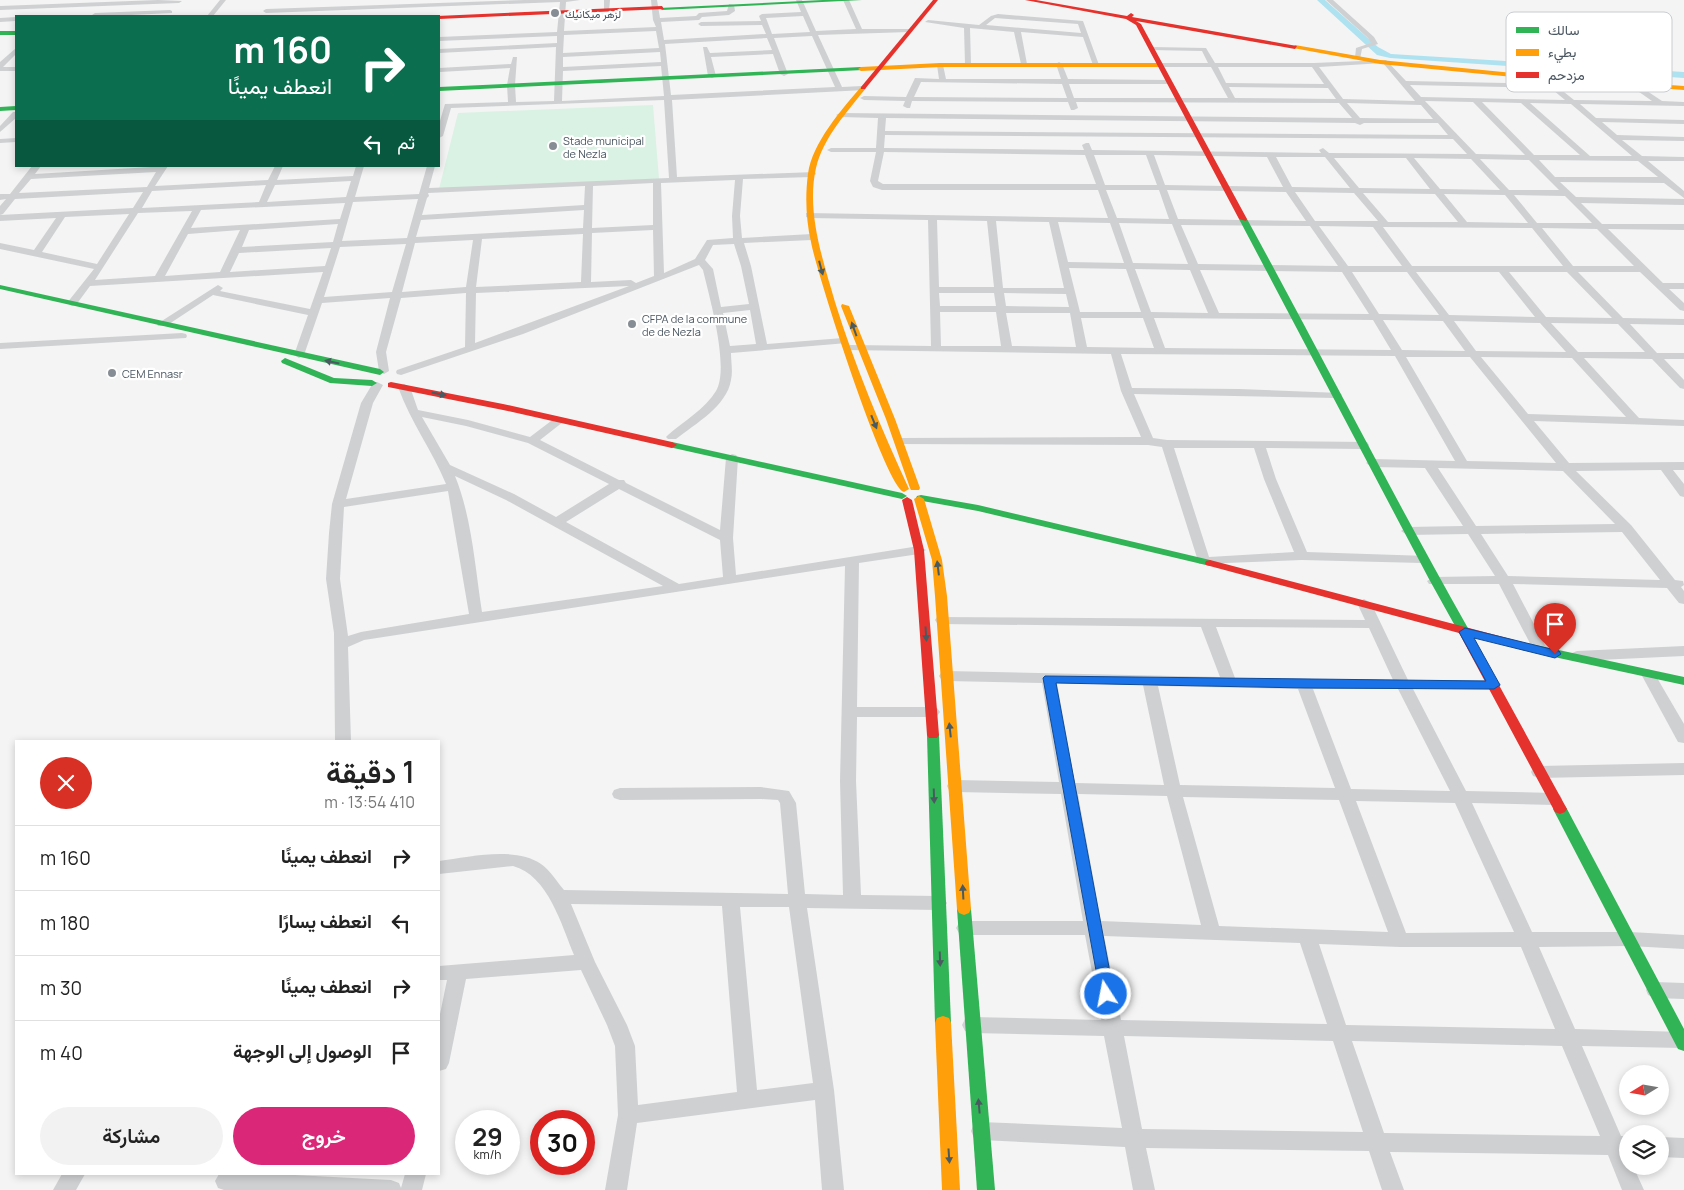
<!DOCTYPE html>
<html lang="ar">
<meta charset="utf-8">
<style>
body{margin:0;font-family:Manrope,Vazirmatn,sans-serif;background:#f2f2f2;color:#222;direction:rtl;height:100vh;display:flex;flex-direction:column;font-size:19px;white-space:nowrap}
*{box-sizing:border-box;margin:0}
p{font-size:16px;color:#767676}
.icon{flex:none;width:28px;height:28px;fill:none;stroke:currentColor;stroke-width:2;stroke-linecap:round;stroke-linejoin:round}
.map{position:relative;flex:1;overflow:hidden;direction:ltr}
.drawer{position:absolute;left:15px;top:740px;width:425px;height:435px;display:flex;flex-direction:column;background:#fff;border-radius:0px;box-shadow:0 2px 8px #0003;direction:rtl}
.drawer>*{flex:none}
.banner{position:absolute;left:15px;top:15px;width:425px;height:152px;border-radius:0px;box-shadow:0 2px 8px #0003;direction:rtl;background:#0b6e4f;color:#fff;overflow:hidden}
.needle{width:32px;rotate:259deg}
.controls{position:absolute;left:1619px;top:1065px;display:grid;gap:10px}
.controls a{display:grid;place-items:center;width:50px;height:50px;border-radius:50%;background:#fff;box-shadow:0 2px 8px #0003;font-size:25px}
.speed{position:absolute;left:455px;top:1110px;display:flex;gap:10px;font-size:25px;font-weight:700;text-align:center}
.speed>*{display:grid;place-content:center;width:65px;height:65px;border-radius:50%;background:#fff;box-shadow:0 2px 8px #0003;line-height:1}
.speed small{font-size:12px;font-weight:400}
.speed .limit{border:8px solid #d22;background:#fff;color:#111}
.pin{position:absolute;display:grid;place-items:center;width:42px;height:42px;color:#fff;margin:-51px -21px;border-radius:50% 50% 50% 0;rotate:-45deg;box-shadow:0 0 5px #0007}
.pin .icon{rotate:45deg}
.me{position:absolute;width:55px;margin:-28px;rotate:349deg;stroke-linejoin:round;filter:drop-shadow(0 0 4px #0008)}
.turn{display:flex;align-items:center;gap:18px;height:105px;padding:0 25px;font-size:22px}
.turn .icon{width:65px;height:65px;stroke-width:2.5}
.turn b{display:block;font-size:35px;line-height:42px}
.then{display:flex;align-items:center;height:48px;padding:0 25px;background:#0003;gap:10px;font-size:19px}
.round{display:grid;place-items:center;flex:none;width:52px;height:52px;border-radius:26px;background:#f2f2f2}
.headline{display:flex;align-items:center;justify-content:space-between;height:85px;padding:0 25px}
h1{font-size:30px;font-weight:600;line-height:38px}
.button{display:flex;gap:10px;margin-top:auto;padding:10px 25px}
.button a{flex:1;height:58px;border-radius:30px;background:#db2777;color:#fff;font-size:20px;font-weight:600;line-height:58px;text-align:center}
.button a+a{background:#f2f2f2;color:#222}
ul{padding:0;list-style:none}
li{display:flex;align-items:center;gap:15px;height:65px;padding:0 25px;border-top:1px solid #e0e0e0}
li div{flex:1}
li b{display:block;font-size:19px}
li em{font-style:normal}
.map>svg:first-child{display:block}
.green{fill:#d9f2e3}
.lines{fill:none;stroke-linecap:round;stroke-linejoin:round}
.canal{fill:#aee2f0;fill-rule:evenodd}
.street{fill:#ced0d2;fill-rule:evenodd}
.fast{fill:#30b455;fill-rule:evenodd}
.slow{fill:#ff9f0a;fill-rule:evenodd}
.jam{fill:#e5322d;fill-rule:evenodd}
.oneway{fill:#495b60}
.route{fill:#1a73e8;stroke:#114b97}
.poi-dot{fill:#868d94;stroke:#fff;stroke-width:2}
.labels{text-anchor:middle;dominant-baseline:central;stroke-width:4.5;stroke-linejoin:round;paint-order:stroke}
.far-poi-label{font-size:11px;fill:#4a5661;stroke:#fff;text-anchor:start}
.key{fill:#fff;stroke:#c9ccd0;stroke-width:1}
.key-label{font-size:14px;fill:#4a5661}
</style>
<div class="map">
<svg width="1684" height="1190" viewBox="0 0 1684 1190">
<rect width="100%" height="100%" fill="#f4f4f4"/>
<polygon class="green" points="653,105 659,179 439,189 458,113"/>
<g class="lines">
<polygon class="canal" points="1317,0 1325,0 1378,47 1391,54 1684,72 1684,78 1390,58 1377,55"/>
<g class="street">
<polygon points="158,0 182,1 179,3 0,10 0,6"/>
<polygon points="220,0 226,0 213,16 207,16"/>
<path d="M525,0H580L566,2L564,31L656,27L653,20L651,0H657L660,18L696,16L699,13L727,11L729,4L734,5L735,11L729,15L702,17L699,20L661,22L664,40L766,34L762,25L701,26L698,24L701,22L761,21L759,16L762,14L801,12L796,0H802L816,31L856,29L843,0H849L862,29H911V31L909,32L818,35L842,87L862,86H865V90L672,100L677,177L815,172L816,174L812,177L743,179L740,216L742,238L812,234L817,237L812,240L744,243L751,266L767,344L843,338L848,341L847,343L731,353C731,362 733,371 731,380C727,406 695,424 676,439H668L666,437L668,435C684,421 705,409 716,391C730,368 709,296 703,270L699,265L523,334L401,375L397,374L396,372L397,370L465,347L466,293L401,298L386,352L389,371L384,374L379,371L376,352L390,298L322,303L304,355L299,358L294,355L308,315L213,295L166,326H158L157,324L218,285L223,288L220,291L310,309L323,272L90,286L76,305L72,306L67,303L94,269L0,249V243L34,250L56,218L0,221V215L133,208L143,192L15,199L3,214L0,215V206L6,199L0,200V194H10L32,166H41L35,174L168,166L155,186L268,180L275,166H283L277,180L353,176L356,166H364L355,197L419,194L427,166H435L429,188L669,178L664,100L451,108L443,136L439,138V124L445,104L508,102L507,85L510,68L440,72L439,68L511,64L513,57H517L515,85L516,102L554,101L556,47L439,53V49L557,43V36L439,41V37L557,32L560,2L266,13L263,11L266,9ZM803,16L810,32L772,34L766,18ZM656,31L659,48L563,53L564,35ZM812,36L835,87L671,95L665,44L767,38L772,50L710,53L707,47H703L708,76L712,78L716,76L711,57L773,54L780,74L784,76L788,74L774,38ZM660,52L661,62L563,67V57ZM661,66L664,96L562,101L563,71ZM156,172L147,187L19,193L31,179ZM735,180L732,216L733,238L707,240L695,259L664,273L661,183ZM351,181L346,197L267,202L275,185ZM653,183V225L592,228L593,186ZM266,185L259,202L142,208L152,191ZM585,186L584,205L422,215L427,198L429,196L428,193ZM418,199L407,238L342,241L353,202ZM345,203L340,219L191,228L201,210ZM584,210L583,228L416,237L421,220ZM192,211L155,276L95,280L138,213ZM129,214L97,264L42,252L65,217ZM338,224L333,242L242,247L249,230ZM240,230L220,272L165,276L188,234ZM653,230L654,276L636,283L631,280L591,282L592,233ZM583,234L581,282L476,287L482,239ZM473,240L466,287L402,292L415,243ZM406,244L392,292L324,297L340,247ZM734,244L741,266L749,304L721,307L713,269L705,260L713,245ZM331,248L325,266L230,272L239,253ZM629,286L475,343L476,293ZM750,310L756,344L730,346L723,313Z"/>
<polygon points="604,0 610,0 609,11 604,10"/>
<polygon points="1326,0 1333,0 1374,37 1378,44 1362,49 1360,59 1355,58 1356,48 1371,43 1368,38"/>
<polygon points="170,10 172,11 172,13 111,16 92,15 95,13"/>
<path d="M998,14L1083,21L1099,65L1096,67L1093,65L1083,37L1021,32L1027,64L1024,66L1021,64L1014,32L970,28L971,64L968,66L965,64L964,28L925,22L928,20L979,25L991,16ZM995,18L1078,24L1081,33L986,25Z"/>
<polygon points="16,17 16,21 0,22 0,18"/>
<path d="M1152,47L1206,48L1215,63H1314L1386,60L1406,81L1506,83L1510,85L1506,87L1410,85L1421,97L1565,100L1541,80L1540,78L1544,76L1574,100L1652,101L1632,87V83H1635L1662,101L1684,102V106L1580,104L1596,118L1684,120V124L1602,122L1617,135L1684,137V141L1622,140L1642,156L1684,157V161H1648L1684,191V198L1664,183L1560,182L1576,197L1684,199V205L1581,203L1602,224H1684V230L1608,229L1663,283H1684V289H1669L1684,303V311L1680,310L1640,272H1578L1623,318L1684,319V325L1630,324L1657,353H1684V359H1664L1684,380V389L1680,388L1652,359L1584,358L1639,418L1684,420V426L1534,421L1569,463L1684,462V470H1673L1684,484V497L1680,496L1661,470L1576,471L1631,525L1675,580L1683,581L1684,585L1681,587L1684,591V604L1679,603L1667,588L1513,584L1548,651L1546,654H1536L1534,651L1499,584H1429L1427,581L1434,577L1495,576L1468,534L1407,535L1401,531L1407,527L1463,526L1425,468L1372,467L1366,463L1372,459L1455,461L1395,356L1121,354L1132,388L1239,389L1340,393L1342,395L1336,398L1134,394L1153,438L1167,440L1367,442L1369,445L1367,448L1363,449L1266,448L1276,479L1307,552L1427,556L1429,559L1422,563L1302,560L1199,564L1162,447L1148,445L897,444L895,442L901,438L1141,437L1121,391L1111,354L846,350L845,348L846,346L850,345L931,346L928,220L809,218L806,217V213L1108,218L1098,190H882L873,187L870,181L876,152H831L827,150L831,148H876L878,118L840,117L836,115L840,113L1352,118L1339,103L1076,102L1078,108L1074,110H1071L1068,102L912,101L910,108H907L903,106L905,101L864,100L860,98L864,96L906,97L915,78L939,79L937,65L940,63L943,65L946,79H1061L1056,64L1059,62L1062,64L1068,79L1168,80L1172,82L1168,84H1069L1074,98H1228L1211,67H1160L1157,65L1160,63H1208L1202,51L1150,50V48ZM1383,63L1415,101L1343,99L1319,67ZM1218,67H1312L1324,84L1226,83ZM921,82L1062,84L1067,98L914,97ZM1229,87L1328,88L1336,99L1235,98ZM1425,101L1473,102L1525,155L1476,154ZM1482,102L1521,103L1580,155H1534ZM1347,103L1421,105L1433,119L1360,118ZM1530,103L1571,104L1632,156H1590ZM886,118L1355,123L1360,125L1364,123H1438L1448,135L885,131ZM885,135L1453,139L1467,154L1329,153L1323,148L1319,150L1321,153L1092,150L1089,143H1086L1082,145L1084,150L884,148ZM884,152L1085,155L1096,184H883L878,181ZM1094,155H1146L1157,185H1105ZM1154,155L1267,157L1283,187L1165,185ZM1276,157H1325L1350,188L1292,187ZM1334,158H1406L1430,189L1359,188ZM1414,158L1471,159L1500,190L1440,189ZM1480,159L1529,160L1559,190H1509ZM1539,160L1638,161L1658,177H1555ZM1106,190H1159L1169,219L1117,218ZM1167,190L1286,192L1306,221L1178,219ZM1295,192L1354,193L1378,221H1315ZM1363,193L1435,194L1458,222H1388ZM1444,194L1505,195L1528,223L1467,222ZM1514,195L1565,196L1592,223H1537ZM937,220L987,221L994,287H939ZM996,221L1049,222L1064,288H1003ZM1058,222L1110,223L1124,263L1068,262ZM1119,223L1172,224L1188,264L1133,263ZM1181,225L1310,226L1338,266L1198,264ZM1319,226L1373,227L1402,266H1348ZM1383,227L1532,228L1563,266H1412ZM1542,228L1597,229L1634,266H1573ZM1069,268L1126,269L1141,312H1080ZM1135,269L1190,270L1208,313L1151,312ZM1200,270L1342,272L1369,314L1219,313ZM1352,272H1407L1439,315L1379,314ZM1416,272H1499L1535,317L1449,315ZM1509,272H1567L1612,318L1546,317ZM939,293H994L996,306H940ZM1004,293L1066,294L1069,307L1006,306ZM940,312H996L1001,346H941ZM1006,313H1070L1076,347L1012,346ZM1081,318H1143L1154,348L1087,347ZM1154,318L1373,320L1391,350L1165,348ZM1383,320L1443,321L1465,351L1402,350ZM1454,321L1540,323L1566,352L1476,351ZM1551,323L1618,324L1645,352H1578ZM1406,357H1470L1556,463L1467,461ZM1481,357L1572,358L1626,417L1528,414ZM1174,448H1254L1264,479L1294,552L1209,557ZM1438,468L1563,471L1615,524L1476,526ZM1622,532L1660,580L1508,576L1481,534Z"/>
<polygon points="16,48 16,54 3,67 16,67 16,71 0,71 0,62"/>
<polygon points="13,112 16,112 16,118 0,132 0,126"/>
<polygon points="16,138 16,142 0,143 0,139"/>
<polygon points="182,333 186,334 187,336 186,338 0,349 0,343"/>
<path d="M377,382L383,385L373,403L346,499L446,484C432,450 411,423 398,387L404,384L410,387L418,410L468,420L530,437L555,418H563L565,420L563,422L540,440L619,480H624L626,483L720,530L726,458L732,454L736,455L738,458L733,538L736,575L919,546L926,550L919,554L859,563L857,707H932L937,708L940,712L937,716L932,717H857L856,781L861,895L938,896L944,898L947,903L944,908L938,910L807,908L834,1090L844,1190H822L815,1100L637,1123L627,1190H605L618,1115L615,1046L607,1025L581,970L466,979L449,1063L446,1069L439,1071V1019L447,980H439V966L574,955C562,926 548,875 513,866L439,874V861C469,857 515,846 541,864C550,870 557,882 564,890L788,894L780,803L778,800L761,799L620,800L614,798L612,794L614,790L620,788L761,787L789,791L796,803L805,894L843,895L840,781L845,566L364,640L348,647L351,741H335L334,633L326,579L329,533L332,504L361,403L373,383ZM422,417L466,426L528,443L609,484L556,517L514,494L450,465ZM455,476L506,500L663,586L482,612C475,567 472,518 455,476ZM619,489L720,540L723,577L679,584L566,522ZM448,491L469,614L361,632L348,636L340,579L344,507ZM571,904L722,906L737,1092L638,1105L635,1046L627,1025L595,962ZM740,907H789L813,1083L757,1090Z"/>
<path d="M1364,599L1371,603L1408,680H1494L1499,682L1501,685L1499,688L1494,690L1413,689L1466,791L1554,793L1560,795L1562,799L1560,803L1554,805L1472,803L1532,932H1630L1684,935V949L1630,946L1539,947L1575,1029L1684,1032V1048H1682L1582,1046L1621,1136H1628V1166H1633L1644,1190H1622L1608,1155L1390,1152L1404,1190H1382L1369,1151L1146,1148L1155,1190H1133L1125,1147L981,1140L974,1138L971,1131L974,1124L981,1122L1122,1128L1104,1036L972,1033L965,1031L962,1025L965,1019L972,1017L1101,1020L1085,935H965L959,933L956,928L959,923L965,921H1083L1061,794L955,792L949,790L947,786L949,782L955,780L1059,782L1042,683L946,681L941,679L939,676L941,673L946,671L1220,677L1201,627L942,624L937,623L935,620L937,617L1365,620L1357,603ZM1216,627L1369,628L1393,680L1235,678ZM1057,683L1143,685L1164,785L1075,783ZM1158,686L1298,689L1335,788L1180,785ZM1313,689H1398L1450,791L1351,789ZM1078,794L1167,796L1201,925L1101,921ZM1183,797L1339,800L1388,932L1219,926ZM1356,801L1455,803L1514,932L1406,933ZM1104,936L1300,943L1327,1024L1121,1020ZM1319,944L1400,947H1521L1555,1029L1346,1025ZM1124,1036L1333,1041L1363,1132L1142,1129ZM1352,1041L1562,1046L1600,1136L1384,1133Z"/>
<polygon points="1684,646 1684,656 1577,661 1572,659 1570,656 1572,653 1577,651"/>
<polygon points="1648,669 1653,671 1684,724 1684,743 1678,742 1641,674 1643,671"/>
<polygon points="1684,763 1684,775 1539,778 1533,776 1531,772 1533,768 1539,766"/>
<polygon points="1655,982 1684,983 1684,999 1655,998 1648,995 1646,990 1648,985"/>
<polygon points="1660,1137 1684,1138 1684,1158 1660,1157"/>
<polygon points="62,1174 85,1174 76,1190 53,1190"/>
<polygon points="219,1174 275,1174 391,1180 399,1183 401,1188 405,1174 426,1174 422,1190 224,1190 218,1188 215,1181"/>
</g>
<g class="fast">
<polygon points="823,0 862,0 662,10 659,8"/>
<rect x="0" y="31" width="16" height="4"/>
<polygon points="861,67 863,70 439,91 439,87"/>
<polygon points="16,106 16,110 0,111 0,107"/>
<path d="M1240,217L1247,219C1322,356 1392,494 1469,630L1467,633H1459L1429,579L1239,219Z"/>
<polygon points="0,285 380,369 384,372 380,375 0,289"/>
<polygon points="285,358 334,378 372,380 377,383 372,386 330,383 282,363 281,361"/>
<polygon points="672,442 902,493 907,496 902,499 669,447 667,445"/>
<polygon points="921,495 978,505 1210,560 1215,563 1210,566 978,511 917,500 916,498 917,496"/>
<polygon points="1526,643 1684,677 1684,685 1522,650 1520,647 1522,644"/>
<polygon points="933,731 937,732 939,735 951,1023 949,1028 943,1030 937,1028 935,1023 927,735 929,732"/>
<polygon points="1560,804 1565,806 1567,809 1684,1029 1684,1051 1678,1049 1553,809 1555,806"/>
<polygon points="964,903 969,905 971,909 995,1190 977,1190 957,909 959,905"/>
</g>
<g class="slow">
<polygon points="1295,45 1380,60 1544,76 1684,86 1684,90 1544,80 1380,64 1293,48"/>
<polygon points="940,63 1160,63 1163,65 1160,67 940,67 861,71 858,69 861,67"/>
<path d="M861,87L866,88C847,112 823,138 816,168C806,212 823,260 835,302C855,366 881,428 909,489L904,492C885,487 816,271 811,242C806,220 805,196 808,174C812,143 842,109 861,87Z"/>
<polygon points="842,304 849,306 895,419 920,488 919,490 911,490 910,488 886,419 841,306"/>
<polygon points="919,496 924,499 942,560 947,596 971,909 969,913 964,915 959,913 957,909 935,596 932,560 914,499"/>
<polygon points="943,1016 949,1018 951,1023 960,1190 942,1190 935,1023 937,1018"/>
</g>
<g class="jam">
<polygon points="933,0 938,0 865,89 861,89 861,87"/>
<polygon points="1025,0 1036,0 1127,16 1131,13 1134,15 1132,17 1297,46 1295,49 1136,21 1141,24 1247,219 1246,221 1239,219 1136,25 1126,19"/>
<polygon points="662,6 664,9 439,19 437,16"/>
<polygon points="391,382 503,404 672,442 677,445 672,448 503,410 388,387 388,383"/>
<polygon points="907,497 912,500 924,550 939,735 937,738 929,738 927,735 914,550 902,500"/>
<polygon points="1210,560 1530,644 1532,647 1530,650 1526,651 1472,636 1567,809 1565,812 1560,814 1555,812 1459,633 1206,565 1205,563 1206,561"/>
</g>
</g>
<defs><path id="oneway-solid" d="M-6-.8H1V-3.2L6.5 0L1 3.2V.8H-6Z" transform="scale(1.25)"/></defs>
<g class="oneway">
<use href="#oneway-solid" transform="translate(821 268) rotate(75)"/>
<use href="#oneway-solid" transform="translate(854 329) rotate(-110)"/>
<use href="#oneway-solid" transform="translate(332 362) rotate(-168)"/>
<use href="#oneway-solid" transform="translate(439 394) rotate(11)"/>
<use href="#oneway-solid" transform="translate(874 422) rotate(68)"/>
<use href="#oneway-solid" transform="translate(938 568) rotate(-97)"/>
<use href="#oneway-solid" transform="translate(926 634) rotate(86)"/>
<use href="#oneway-solid" transform="translate(950 730) rotate(-96)"/>
<use href="#oneway-solid" transform="translate(934 796) rotate(88)"/>
<use href="#oneway-solid" transform="translate(963 892) rotate(-93)"/>
<use href="#oneway-solid" transform="translate(940 959) rotate(88)"/>
<use href="#oneway-solid" transform="translate(979 1106) rotate(-95)"/>
<use href="#oneway-solid" transform="translate(949 1156) rotate(86)"/>
</g>
<polygon class="route" points="1465,628 1559,651 1561,654 1555,658 1474,638 1500,685 1494,689 1304,688 1056,683 1114,994 1112,998 1106,1000 1101,998 1043,678 1045,676 1486,681 1459,632"/>
<g class="poi-dot">
<circle cx="555" cy="13" r="5"/>
<circle cx="553" cy="146" r="5"/>
<circle cx="632" cy="324" r="5"/>
<circle cx="112" cy="373" r="5"/>
</g>
<g class="labels">
<g class="far-poi-label">
<text x="565" y="13">لزهر ميكانيك</text>
<text x="563" y="140">Stade municipal<tspan x="563" dy="13">de Nezla</tspan></text>
<text x="642" y="318">CFPA de la commune<tspan x="642" dy="13">de de Nezla</tspan></text>
<text x="122" y="373">CEM Ennasr</text>
</g>
</g>
<rect x="1506" y="12" width="166" height="80" rx="8" class="key"/>
<rect x="1516" y="27" width="23" height="6" fill="#30b455"/>
<rect x="1516" y="49" width="23" height="7" fill="#ff9f0a"/>
<rect x="1516" y="72" width="23" height="6" fill="#e5322d"/>
<g class="key-label">
<text x="1548" y="35">سالك</text>
<text x="1548" y="57">بطيء</text>
<text x="1548" y="80">مزدحم</text>
</g>
</svg>
<div class="controls">
<a><svg class="needle" viewBox="-14 -14 28 28"><path d="M0-13l5 13h-10z" fill="#e53935"/><path d="M0 13l5-13h-10z" fill="#767676"/></svg></a>
<a><svg class="icon" aria-label="layers" viewBox="0 0 24 24"><path d="M12 4l9 5-9 5-9-5zM3 14l9 5 9-5"/></svg></a>
</div>
<div class="speed"><div>29<small>km/h</small></div><div class="limit">30</div></div>
<div class="pin" style="left:1555px;top:654px;background:#d93025"><svg class="icon" aria-label="arrive" viewBox="0 0 24 24"><path d="M6 21V4h12l-3 4 3 4H6"/></svg></div>
<svg class="me" style="left:1106px;top:994px" viewBox="-20 -20 40 40"><circle r="17" fill="#1a73e8" stroke="#fff" stroke-width="3"/><path d="M0-11L8 9 0 5-8 9z" fill="#fff"/></svg>
<div class="banner">
<div class="turn"><svg class="icon" aria-label="right" viewBox="0 0 24 24"><path d="M7 20v-9h11M14 6l5 5-5 5"/></svg><div><b>160 m</b>انعطف يمينًا</div></div>
<div class="then">ثم<svg class="icon" aria-label="left" viewBox="0 0 24 24"><path d="M17 20v-9H6M10 6l-5 5 5 5"/></svg></div>
</div>
<section class="drawer">
<div class="headline"><div><h1>1 دقيقة</h1><p>410 m · 13:54</p></div><a class="round" style="background:#d93025;color:#fff"><svg class="icon" aria-label="close" viewBox="0 0 24 24"><path d="M6 6l12 12M18 6L6 18"/></svg></a></div>
<ul>
<li><svg class="icon" aria-label="right" viewBox="0 0 24 24"><path d="M7 20v-9h11M14 6l5 5-5 5"/></svg><div><b>انعطف يمينًا</b></div><em>160 m</em></li>
<li><svg class="icon" aria-label="left" viewBox="0 0 24 24"><path d="M17 20v-9H6M10 6l-5 5 5 5"/></svg><div><b>انعطف يسارًا</b></div><em>180 m</em></li>
<li><svg class="icon" aria-label="right" viewBox="0 0 24 24"><path d="M7 20v-9h11M14 6l5 5-5 5"/></svg><div><b>انعطف يمينًا</b></div><em>30 m</em></li>
<li><svg class="icon" aria-label="arrive" viewBox="0 0 24 24"><path d="M6 21V4h12l-3 4 3 4H6"/></svg><div><b>الوصول إلى الوجهة</b></div><em>40 m</em></li>
</ul>
<div class="button"><a>خروج</a><a>مشاركة</a></div>
</section>
</div>
